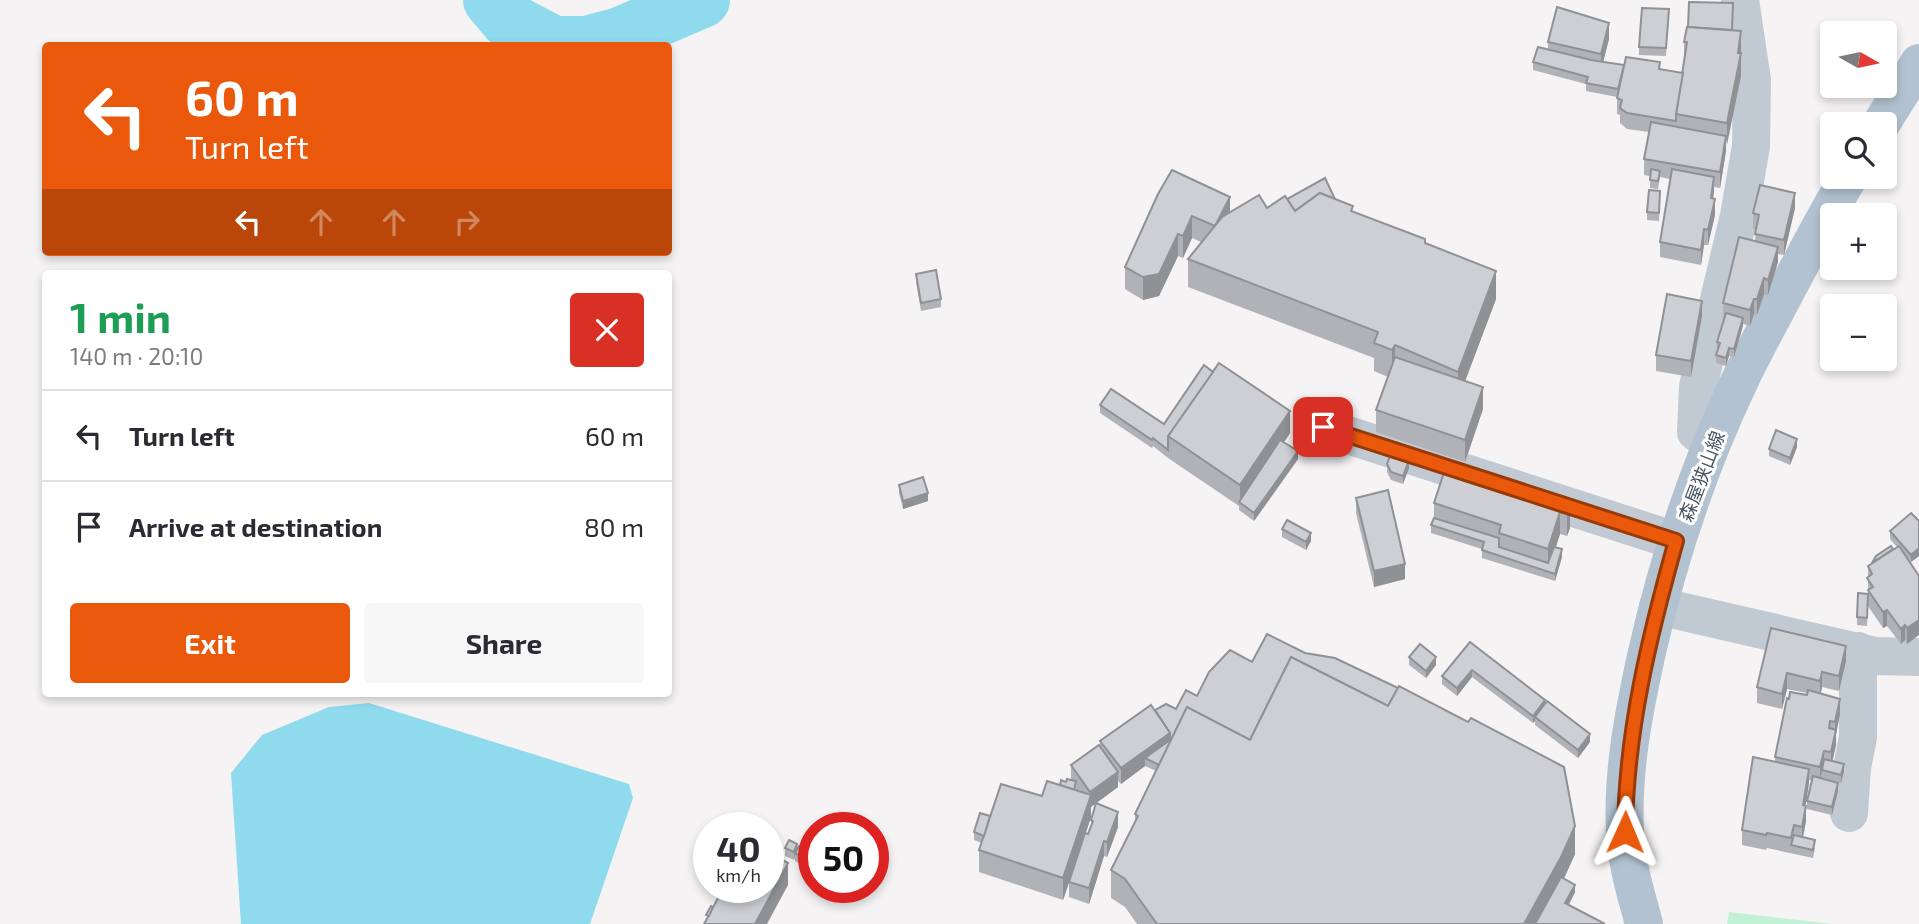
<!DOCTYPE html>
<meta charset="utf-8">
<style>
body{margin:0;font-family:"Exo 2","Noto Sans JP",sans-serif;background:#f7f7f7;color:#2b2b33;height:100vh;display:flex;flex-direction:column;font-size:26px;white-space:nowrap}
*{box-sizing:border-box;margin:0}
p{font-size:23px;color:#7c7c81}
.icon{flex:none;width:38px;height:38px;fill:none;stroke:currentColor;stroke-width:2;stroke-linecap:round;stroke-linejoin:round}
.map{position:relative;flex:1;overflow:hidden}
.sheet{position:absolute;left:42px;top:270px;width:630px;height:427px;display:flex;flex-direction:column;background:#fff;border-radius:7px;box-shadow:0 4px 10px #0003}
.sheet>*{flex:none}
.guide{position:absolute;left:42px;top:42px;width:630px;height:214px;border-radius:7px;box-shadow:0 4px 10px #0003;background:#ea580c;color:#fff;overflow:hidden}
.needle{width:46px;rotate:99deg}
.fabs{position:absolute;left:1820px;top:21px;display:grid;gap:14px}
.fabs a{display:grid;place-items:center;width:77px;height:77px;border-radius:7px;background:#fff;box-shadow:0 4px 10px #0003;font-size:35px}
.speed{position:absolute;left:693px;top:812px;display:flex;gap:14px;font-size:35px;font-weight:700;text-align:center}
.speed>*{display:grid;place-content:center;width:91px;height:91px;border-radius:50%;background:#fff;box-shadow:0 4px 10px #0003;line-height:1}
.speed small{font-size:18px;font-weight:400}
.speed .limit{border:10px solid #d22;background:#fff;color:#111}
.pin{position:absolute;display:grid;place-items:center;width:60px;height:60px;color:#fff;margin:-30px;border-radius:14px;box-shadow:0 4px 10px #0006}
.me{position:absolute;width:77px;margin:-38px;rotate:1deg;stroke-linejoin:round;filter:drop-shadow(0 0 5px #0008)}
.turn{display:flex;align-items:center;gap:24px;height:147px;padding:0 28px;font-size:32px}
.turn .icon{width:91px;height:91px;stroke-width:2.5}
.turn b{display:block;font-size:49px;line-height:60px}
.lanes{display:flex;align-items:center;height:66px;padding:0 28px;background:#0003;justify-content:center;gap:35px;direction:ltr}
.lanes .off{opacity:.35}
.round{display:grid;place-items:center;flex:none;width:74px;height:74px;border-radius:7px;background:#f7f7f7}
.summary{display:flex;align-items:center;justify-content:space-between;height:119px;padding:0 28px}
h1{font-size:42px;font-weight:700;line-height:52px;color:#1e9e55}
.action{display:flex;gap:14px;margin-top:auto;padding:14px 28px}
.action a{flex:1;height:80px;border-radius:7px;background:#ea580c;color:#fff;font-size:28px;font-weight:700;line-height:80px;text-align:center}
.action a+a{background:#f7f7f7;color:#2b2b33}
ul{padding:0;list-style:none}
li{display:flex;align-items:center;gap:21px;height:91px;padding:0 28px;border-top:2px solid #e1e1e2}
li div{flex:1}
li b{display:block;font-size:26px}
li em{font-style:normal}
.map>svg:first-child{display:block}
.green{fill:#c3f1d5}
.water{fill:#90daee}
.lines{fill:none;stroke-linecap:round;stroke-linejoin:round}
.river{stroke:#90daee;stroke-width:56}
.minor{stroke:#c1cad2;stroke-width:38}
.major{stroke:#b3c2d1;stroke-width:38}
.wall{fill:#b0b2b7}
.shaded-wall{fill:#909195}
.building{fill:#cdcfd5;stroke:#909195;stroke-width:2}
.route-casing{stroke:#983908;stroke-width:18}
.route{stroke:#ea580c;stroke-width:12}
.labels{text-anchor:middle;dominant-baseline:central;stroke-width:6;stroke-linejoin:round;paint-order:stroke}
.street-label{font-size:19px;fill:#4a5661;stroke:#fff}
</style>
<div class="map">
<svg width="1919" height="924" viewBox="0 0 1919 924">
<rect width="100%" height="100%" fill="#f5f3f3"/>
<polygon class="green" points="1729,912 1833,924 1727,924"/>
<polygon class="water" points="369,703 629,784 633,798 590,924 241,924 231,773 262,735 329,707"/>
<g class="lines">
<polyline class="river" points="491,0 508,20 554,44 586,44 620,35 702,0"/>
<g class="minor">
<polyline points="1323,427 1676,541"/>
<polyline points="1711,444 1696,432 1698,387 1739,216 1751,146 1752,80 1740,0"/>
<polyline points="1658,606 1875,656 1919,657"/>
<polyline points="1849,813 1852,768 1858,737 1858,651"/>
</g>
<g class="major">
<polyline points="1881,124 1919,63"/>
<path d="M1644,924C1636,894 1626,862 1625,831C1622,771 1634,711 1647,652C1668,560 1698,468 1739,382C1753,352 1770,322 1785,293C1806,254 1826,214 1849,177"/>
</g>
</g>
<g class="wall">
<polygon points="1669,17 1666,56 1639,55 1639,47"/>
<polygon points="1732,30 1741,31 1741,76 1726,145 1726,151 1720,188 1714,187 1713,199 1715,215 1708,245 1704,245 1701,265 1660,257 1660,242 1670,179 1660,177 1658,189 1650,188 1650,176 1644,175 1644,159 1649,132 1627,129 1620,123 1620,115 1617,114 1617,97 1586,91 1586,84 1533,70 1533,62 1548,50 1548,42 1609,39 1603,62 1683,73 1684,62 1684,42"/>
<polygon points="1158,194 1230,212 1267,208 1287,199 1335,199 1353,211 1425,243 1496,299 1465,381 1483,409 1465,462 1376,432 1376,410 1388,377 1374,371 1374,358 1188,287 1188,259 1201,242 1192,238 1183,258 1178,256 1159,296 1143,300 1125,289 1125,267"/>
<polygon points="1660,199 1659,221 1647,220 1647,212"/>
<polygon points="1795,208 1784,255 1778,254 1778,262 1768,295 1764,294 1757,315 1754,314 1750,326 1743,324 1734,357 1729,356 1726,366 1716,363 1716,355 1717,350 1717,342 1724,319 1723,318 1723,303 1755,241 1756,229 1753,229 1753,213"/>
<polygon points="916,274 941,299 941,307 921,311 916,282"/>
<polygon points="1702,316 1691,377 1656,371 1656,355"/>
<polygon points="1100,405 1164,424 1290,433 1284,442 1298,459 1254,521 1239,510 1239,506 1168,458 1153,446 1152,448 1100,413"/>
<polygon points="1797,447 1790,465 1769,456 1769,449"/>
<polygon points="1387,464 1409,468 1403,484 1391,480 1387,472"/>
<polygon points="899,485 928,501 903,509 899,493"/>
<polygon points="1356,498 1405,579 1374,587 1356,513"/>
<polygon points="1434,503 1565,504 1570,528 1567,536 1560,534 1556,547 1562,557 1555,581 1482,558 1482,549 1431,533 1431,525 1434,518"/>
<polygon points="1919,521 1919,556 1911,562 1905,555 1919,576 1907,644 1905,640 1901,644 1887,626 1883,628 1868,606 1868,603 1867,626 1857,625 1858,593 1868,594 1868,566 1897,547 1890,539 1890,531"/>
<polygon points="1282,529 1311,541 1306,550 1282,537"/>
<polygon points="1771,628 1846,661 1839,691 1822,687 1821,694 1840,714 1836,734 1836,745 1832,761 1844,771 1841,783 1822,778 1822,777 1821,778 1838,791 1832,815 1807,809 1807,801 1812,781 1809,780 1805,806 1806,821 1803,837 1815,848 1813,858 1767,848 1766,850 1742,845 1742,830 1775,762 1775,757 1807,693 1787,689 1782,709 1757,703 1757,687"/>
<polygon points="1470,642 1545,704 1590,742 1578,758 1535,725 1535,721 1533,723 1472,677 1457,696 1442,684 1442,676"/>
<polygon points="1409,657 1436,665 1426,678 1409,665"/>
<polygon points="1197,696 1575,854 1564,878 1575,892 1569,905 1605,924 1137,924 1125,907 1111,898 1111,870 1135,822 1135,814 1156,771 1145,766 1121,784 1118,781 1118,787 1091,807 1091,817 1086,833 1088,834 1091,826 1091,820 1118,827 1107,857 1104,856 1089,904 1069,897 1069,883 1063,900 979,872 979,850 982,843 974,840 974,832 990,816 1042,796 1060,785 1071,780 1071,765 1100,746 1100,741 1155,710 1176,709"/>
<polygon points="785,848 807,849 803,865 795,861 795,856 794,860 785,856"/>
<polygon points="814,854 814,870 806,867 806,859"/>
</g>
<g class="shaded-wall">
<polygon points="1609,23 1609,39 1601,70 1601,54"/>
<polygon points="1741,31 1741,76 1727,145 1727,123"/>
<polygon points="1726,136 1726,151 1720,188 1720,172"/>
<polygon points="1714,177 1714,192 1711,214 1711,198"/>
<polygon points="1795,193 1795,208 1784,255 1784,240"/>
<polygon points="1230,197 1230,219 1215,226"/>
<polygon points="1715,199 1715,215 1708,245 1708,230"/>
<polygon points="1192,216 1192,238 1183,258 1183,236"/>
<polygon points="1704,229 1704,245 1701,265 1701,250"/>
<polygon points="1178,234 1178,256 1159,296 1143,300 1143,277"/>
<polygon points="1778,247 1778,262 1768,295 1768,280"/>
<polygon points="1496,271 1496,299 1458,400 1458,372"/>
<polygon points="1764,278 1764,294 1757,315 1757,299"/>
<polygon points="1754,299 1754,314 1750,326 1750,310"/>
<polygon points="1702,301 1702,316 1691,377 1691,361"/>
<polygon points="1743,318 1743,326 1734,357 1734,349"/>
<polygon points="1395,345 1395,373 1392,378 1392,350"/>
<polygon points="1729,348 1729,356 1726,366 1726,358"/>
<polygon points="1483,387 1483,409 1465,462 1465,440"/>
<polygon points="1290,411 1290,433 1242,505 1240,503 1240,485"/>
<polygon points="1797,439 1797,447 1790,465 1790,458"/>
<polygon points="1298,451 1298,459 1254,521 1254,513"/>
<polygon points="1409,460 1409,468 1403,484 1403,476"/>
<polygon points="928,493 928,501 903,509 903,501"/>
<polygon points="1570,506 1570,528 1567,536 1567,514"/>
<polygon points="1560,512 1560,534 1548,571 1548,549"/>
<polygon points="1311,533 1311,541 1306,550 1306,542"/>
<polygon points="1919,548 1919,556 1911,562 1911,555"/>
<polygon points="1562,549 1562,557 1555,581 1555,574"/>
<polygon points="1405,564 1405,579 1374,587 1374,571"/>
<polygon points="1887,610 1887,626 1883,628 1883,612"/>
<polygon points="1919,620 1919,635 1907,644 1907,628"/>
<polygon points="1905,625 1905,640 1901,644 1901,629"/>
<polygon points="1846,646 1846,661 1839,691 1839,676"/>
<polygon points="1436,657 1436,665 1426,678 1426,671"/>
<polygon points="1472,670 1472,677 1457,696 1457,688"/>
<polygon points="1822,672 1822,687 1820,696 1820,681"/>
<polygon points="1787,673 1787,689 1782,709 1782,694"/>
<polygon points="1840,699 1840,714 1836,734 1836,745 1831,768 1831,752 1835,734 1835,722"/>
<polygon points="1545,700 1545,708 1535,717 1535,721 1533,723 1533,716"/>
<polygon points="1170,733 1170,748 1145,758 1145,766 1121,784 1121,768"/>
<polygon points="1590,734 1590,742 1578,758 1578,750"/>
<polygon points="1824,751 1824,766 1822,770 1820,782 1820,767"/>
<polygon points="1844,764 1844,771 1841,783 1841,775"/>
<polygon points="1809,769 1809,784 1803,821 1803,805"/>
<polygon points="1118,772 1118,787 1091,807 1091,817 1063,900 1063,878 1090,797 1090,792"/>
<polygon points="1838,783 1838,791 1832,815 1832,807"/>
<polygon points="1806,806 1806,821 1802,842 1802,827"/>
<polygon points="1118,812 1118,827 1107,857 1107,842"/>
<polygon points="1575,826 1575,854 1561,885 1539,924 1524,924"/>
<polygon points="1104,841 1104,856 1089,904 1089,888"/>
<polygon points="780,842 780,850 769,870 769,862"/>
<polygon points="797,844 797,852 795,853 794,860 794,852"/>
<polygon points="807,849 807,857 803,865 803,857"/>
<polygon points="788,863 788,885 767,924 755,924"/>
<polygon points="1575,885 1575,892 1565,911 1565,903"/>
</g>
<g class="building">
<polygon points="1689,2 1733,3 1732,30 1688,27"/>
<polygon points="1557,7 1609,23 1601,54 1548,42"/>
<polygon points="1642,8 1669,9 1666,48 1639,47"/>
<polygon points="1687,27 1741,31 1738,53 1741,53 1727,123 1676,114 1687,42 1684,42"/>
<polygon points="1538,47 1591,60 1624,65 1618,89 1586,83 1588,77 1533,62"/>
<polygon points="1626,57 1660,62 1659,69 1683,73 1676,114 1676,121 1627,113 1620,108 1622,100 1617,98"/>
<polygon points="1651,122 1726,136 1720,172 1644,159"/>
<polygon points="1651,169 1660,171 1658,181 1650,180"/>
<polygon points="1672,169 1714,177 1711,198 1715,199 1708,230 1704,229 1701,250 1660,242"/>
<polygon points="1172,170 1230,197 1215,226 1192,216 1183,236 1178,234 1159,274 1143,277 1125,267 1158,194"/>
<polygon points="1325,178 1335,199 1320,193 1295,211 1287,199"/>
<polygon points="1760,185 1795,193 1784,240 1755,234 1759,215 1753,213"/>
<polygon points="1649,190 1660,191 1659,213 1647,212"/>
<polygon points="1320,193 1353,206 1351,211 1425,239 1425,243 1496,271 1458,372 1395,345 1392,350 1374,343 1378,332 1188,259 1222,217 1259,195 1267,208 1285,196 1295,211"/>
<polygon points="1739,237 1778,247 1768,280 1764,278 1757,299 1754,299 1750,310 1723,303"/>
<polygon points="936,270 941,299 921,303 916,274"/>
<polygon points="1667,294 1702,301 1691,361 1656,355"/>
<polygon points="1726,313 1743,318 1734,349 1729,348 1726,358 1716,355 1720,343 1717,342"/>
<polygon points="1395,357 1483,387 1465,440 1376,410"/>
<polygon points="1219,363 1290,411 1240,485 1168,436"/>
<polygon points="1204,365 1213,372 1168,436 1168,450 1153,438 1152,440 1100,405 1111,389 1164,424"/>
<polygon points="1776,430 1797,439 1790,458 1769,449"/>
<polygon points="1280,440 1298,451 1254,513 1239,502"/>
<polygon points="1391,453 1409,460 1403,476 1391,472 1387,464"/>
<polygon points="1446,466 1513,488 1514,484 1565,500 1564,504 1570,506 1567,514 1560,512 1548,549 1499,533 1501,525 1434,503"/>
<polygon points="923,477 928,493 903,501 899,485"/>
<polygon points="1388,490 1405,564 1374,571 1356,498"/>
<polygon points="1911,513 1919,521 1919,548 1911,555 1890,531"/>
<polygon points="1434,518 1499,538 1499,547 1548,563 1554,547 1562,549 1555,574 1482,550 1484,542 1431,525"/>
<polygon points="1287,520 1311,533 1306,542 1282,529"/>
<polygon points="1891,546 1893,549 1872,563 1876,556"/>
<polygon points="1899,546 1919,576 1919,620 1907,628 1905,625 1901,629 1887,610 1883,612 1868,590 1873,587 1867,578 1872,574 1868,566"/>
<polygon points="1858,593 1868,594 1867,618 1857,617"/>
<polygon points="1771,628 1846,646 1839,676 1822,672 1820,681 1787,673 1782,694 1757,687"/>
<polygon points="1267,634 1305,653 1335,658 1398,688 1388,706 1291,657 1250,740 1187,707 1159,765 1145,758 1170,740 1170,733 1155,710 1166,704 1176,709 1186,690 1197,696 1209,672 1230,650 1252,662"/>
<polygon points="1470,642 1545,700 1533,716 1472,670 1457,688 1442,676"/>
<polygon points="1420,644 1436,657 1426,671 1409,657"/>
<polygon points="1291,657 1388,706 1399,686 1468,722 1471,718 1564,767 1575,826 1561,857 1524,924 1157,924 1125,879 1111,870 1138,816 1135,814 1187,707 1250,740"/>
<polygon points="1808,690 1840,699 1835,722 1830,721 1829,728 1836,730 1831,752 1824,751 1820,767 1775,757 1787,698 1789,699 1790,692 1807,695"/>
<polygon points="1547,701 1590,734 1578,750 1535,717"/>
<polygon points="1151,705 1170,733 1121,768 1100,741"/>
<polygon points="1099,745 1118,772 1090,792 1071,765"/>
<polygon points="1753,757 1809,769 1803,805 1806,806 1802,827 1794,825 1791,838 1767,833 1766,835 1742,830"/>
<polygon points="1824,759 1844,764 1841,775 1822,770"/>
<polygon points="1813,776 1838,783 1832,807 1807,801"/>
<polygon points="1067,779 1076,781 1074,790 1060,785 1061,780 1066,782"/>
<polygon points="1047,781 1091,795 1063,878 979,850 1001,784 1042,796"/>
<polygon points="1096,803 1118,812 1107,842 1104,841 1089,888 1069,882 1085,833 1088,834 1093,821 1091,820"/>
<polygon points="980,813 990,816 984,836 974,832"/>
<polygon points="1794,835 1815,840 1813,850 1791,845"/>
<polygon points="768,836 780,842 773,855 768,852"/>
<polygon points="789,840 797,844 794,852 785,848"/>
<polygon points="799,846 807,849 803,857 795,853"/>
<polygon points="768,852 788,863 755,924 704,924 724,887 768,887"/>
<polygon points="809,852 814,854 814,862 806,859"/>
<polygon points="1561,877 1575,885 1565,903 1605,924 1535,924"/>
<polygon points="711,906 713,907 709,916 706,915"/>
</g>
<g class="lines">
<defs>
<path id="route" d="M1323,427L1676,541C1649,637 1626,732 1625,832"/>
</defs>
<use href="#route" class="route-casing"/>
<use href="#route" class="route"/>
</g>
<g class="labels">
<g class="street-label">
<text transform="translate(1701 476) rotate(-69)">森屋狭山線</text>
</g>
</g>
</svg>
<div class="fabs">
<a><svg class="needle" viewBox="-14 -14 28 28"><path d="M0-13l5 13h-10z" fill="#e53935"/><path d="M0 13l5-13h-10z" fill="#7c7c81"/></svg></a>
<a><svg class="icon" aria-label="search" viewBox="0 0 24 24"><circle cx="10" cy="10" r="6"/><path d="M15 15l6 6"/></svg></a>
<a>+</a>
<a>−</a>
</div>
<div class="speed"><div>40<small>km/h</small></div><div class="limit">50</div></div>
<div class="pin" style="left:1323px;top:427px;background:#d93025"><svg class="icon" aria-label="arrive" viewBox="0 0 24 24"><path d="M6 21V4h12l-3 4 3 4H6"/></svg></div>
<svg class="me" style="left:1625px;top:832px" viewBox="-20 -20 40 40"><path d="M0-17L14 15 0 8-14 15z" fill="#ea580c" stroke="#fff" stroke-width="4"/></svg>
<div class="guide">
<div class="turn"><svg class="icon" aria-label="left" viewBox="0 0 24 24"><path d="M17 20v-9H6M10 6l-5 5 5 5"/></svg><div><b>60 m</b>Turn left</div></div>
<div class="lanes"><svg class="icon" aria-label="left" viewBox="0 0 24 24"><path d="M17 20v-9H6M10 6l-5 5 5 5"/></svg><svg class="icon off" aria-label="ahead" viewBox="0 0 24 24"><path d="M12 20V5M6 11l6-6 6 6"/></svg><svg class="icon off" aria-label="ahead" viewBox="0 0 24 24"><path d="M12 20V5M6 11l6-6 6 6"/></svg><svg class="icon off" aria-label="right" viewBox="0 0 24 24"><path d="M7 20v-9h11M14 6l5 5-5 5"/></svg></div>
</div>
<section class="sheet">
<div class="summary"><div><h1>1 min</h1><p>140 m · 20:10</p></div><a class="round" style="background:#d93025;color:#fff"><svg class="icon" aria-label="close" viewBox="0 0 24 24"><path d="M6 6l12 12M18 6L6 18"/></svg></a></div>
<ul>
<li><svg class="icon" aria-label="left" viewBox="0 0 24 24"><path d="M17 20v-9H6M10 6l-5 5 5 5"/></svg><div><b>Turn left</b></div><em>60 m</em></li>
<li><svg class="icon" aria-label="arrive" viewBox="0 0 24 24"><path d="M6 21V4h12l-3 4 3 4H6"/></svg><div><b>Arrive at destination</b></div><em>80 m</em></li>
</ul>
<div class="action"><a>Exit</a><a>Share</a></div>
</section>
</div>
